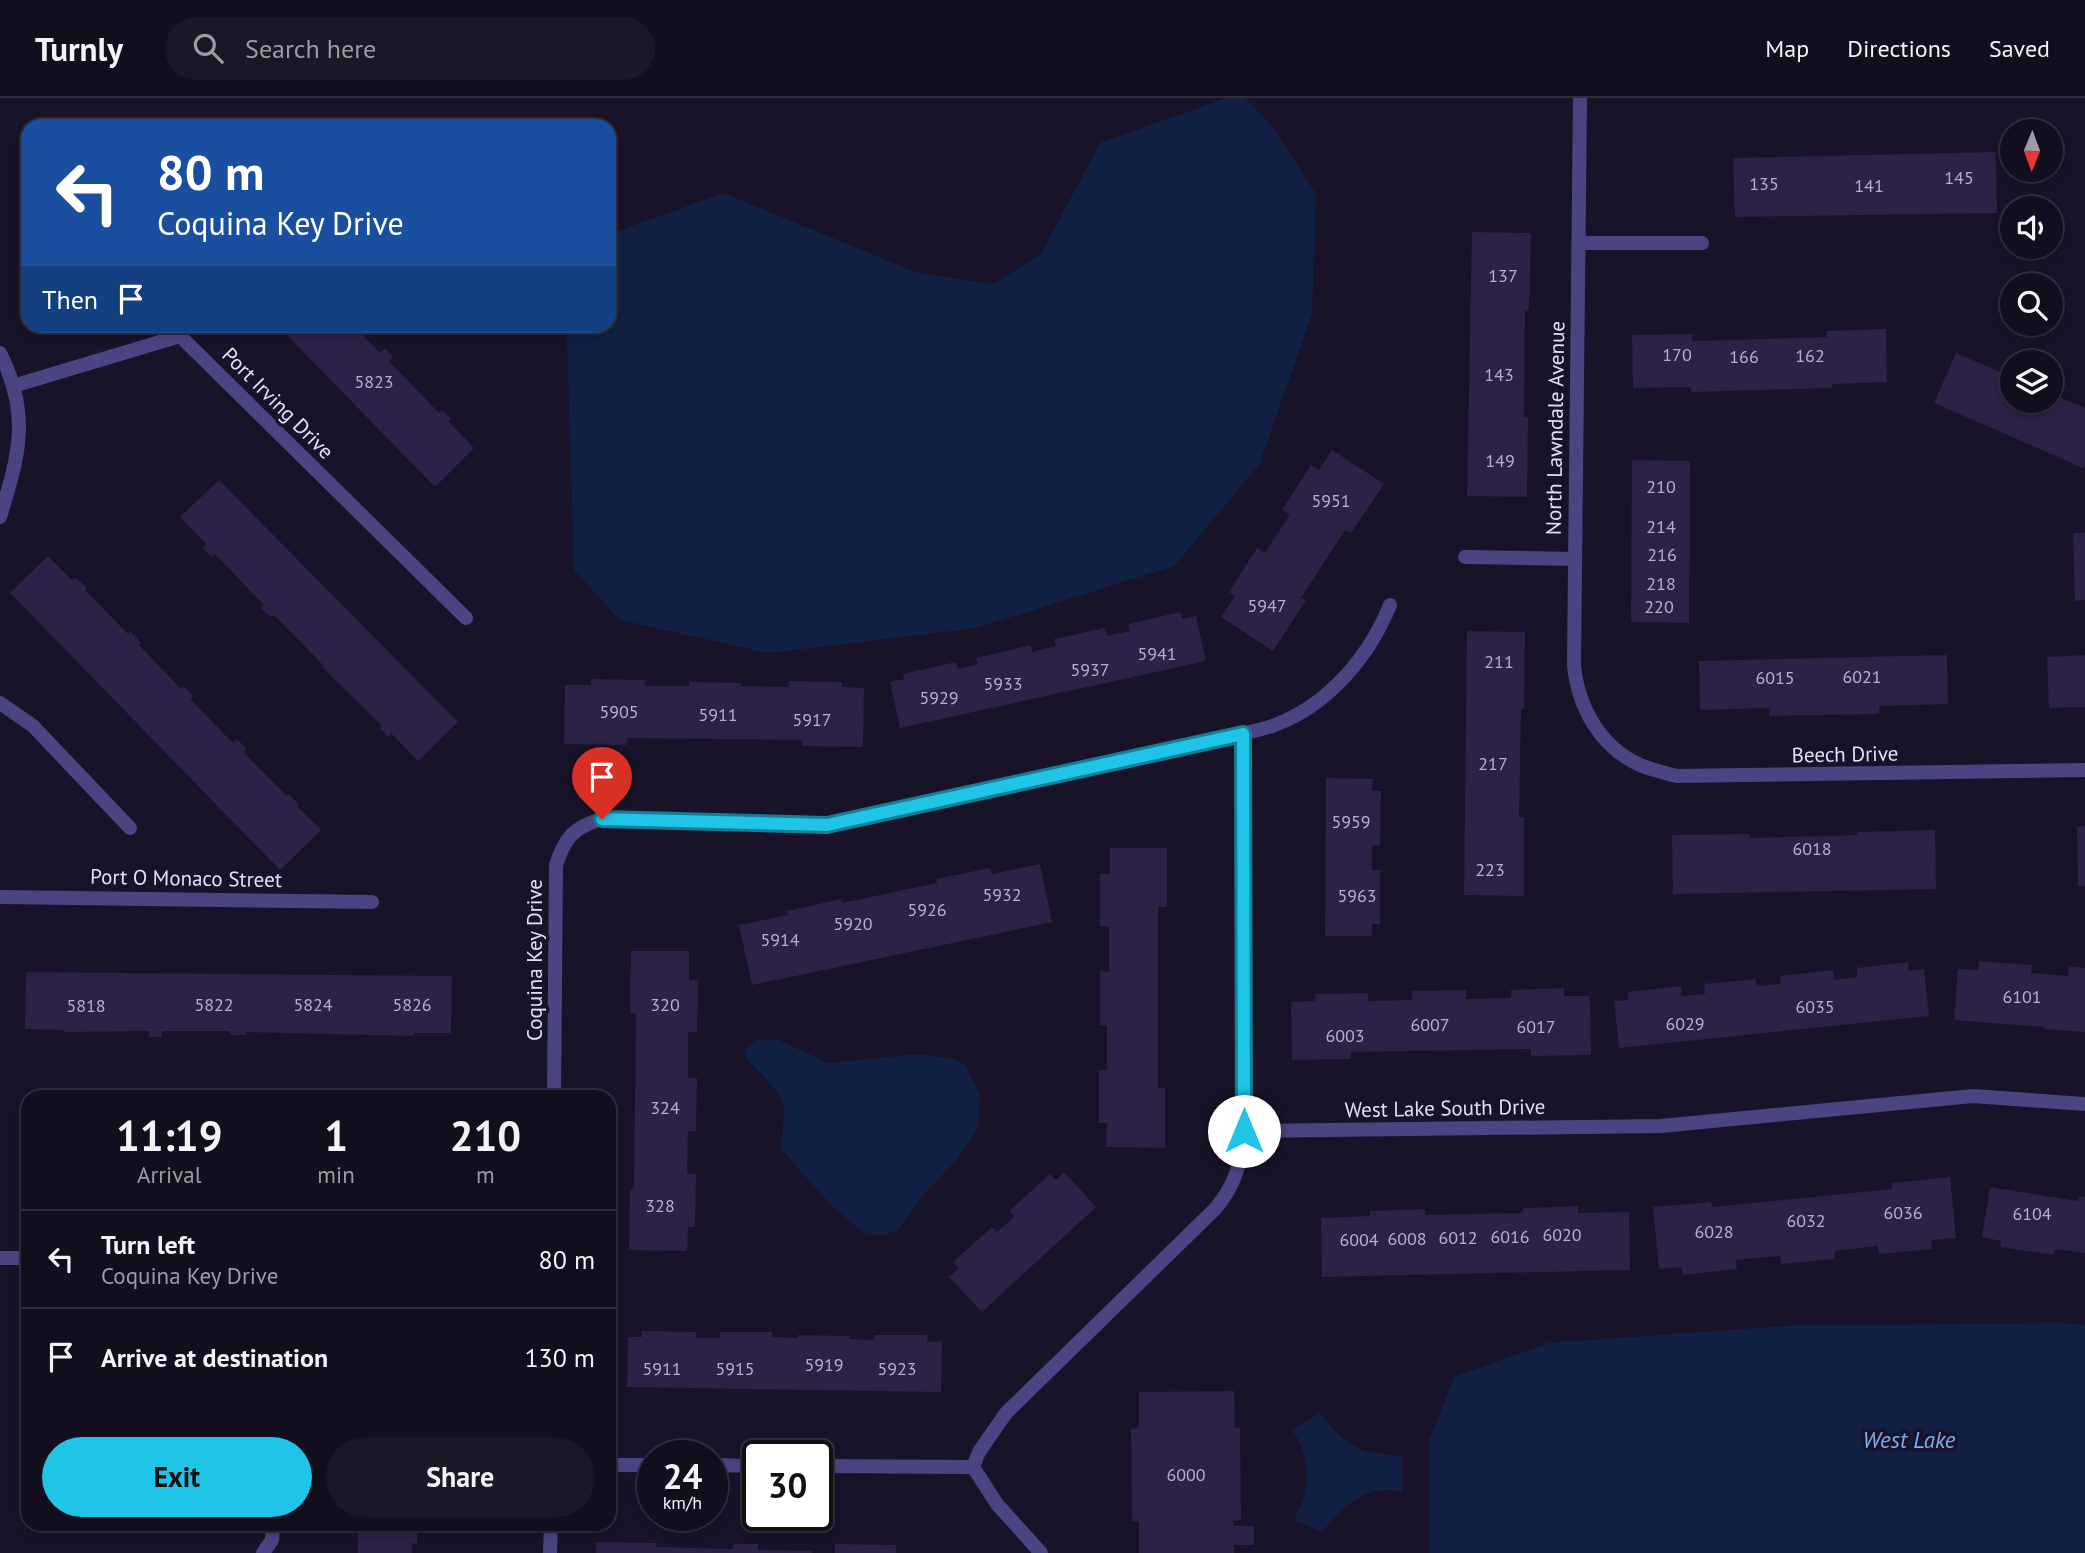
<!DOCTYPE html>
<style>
body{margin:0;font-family:"PT Sans",sans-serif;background:#1b1727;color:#f1f3f6;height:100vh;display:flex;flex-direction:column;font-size:26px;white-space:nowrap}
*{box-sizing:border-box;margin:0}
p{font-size:23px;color:#9c9ca4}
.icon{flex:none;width:38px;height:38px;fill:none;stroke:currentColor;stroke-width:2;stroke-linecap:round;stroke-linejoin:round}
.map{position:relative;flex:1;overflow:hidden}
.sheet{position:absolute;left:21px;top:992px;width:595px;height:441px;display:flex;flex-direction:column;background:#120e1e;border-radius:21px;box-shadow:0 4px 10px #0003,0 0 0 2px #312e3c}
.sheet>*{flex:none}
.guide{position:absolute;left:21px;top:21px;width:595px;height:214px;border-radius:21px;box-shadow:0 4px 10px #0003,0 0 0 2px #312e3c;background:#1a4fa0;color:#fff;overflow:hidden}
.needle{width:46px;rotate:181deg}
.buttons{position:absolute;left:2000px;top:21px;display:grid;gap:14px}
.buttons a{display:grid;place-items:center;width:63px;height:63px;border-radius:50%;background:#120e1e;box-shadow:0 4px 10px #0003,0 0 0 2px #312e3c;font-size:35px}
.speed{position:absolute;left:637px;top:1342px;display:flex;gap:14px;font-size:35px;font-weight:700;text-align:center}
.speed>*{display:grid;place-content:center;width:91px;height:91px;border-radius:50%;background:#120e1e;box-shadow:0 4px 10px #0003,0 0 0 2px #312e3c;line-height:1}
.speed small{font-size:18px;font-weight:400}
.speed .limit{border:4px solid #111;border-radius:10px;background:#fff;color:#111}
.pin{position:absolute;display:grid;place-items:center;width:60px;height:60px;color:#fff;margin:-72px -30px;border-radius:50% 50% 50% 0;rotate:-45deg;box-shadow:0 0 7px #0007}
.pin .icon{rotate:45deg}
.me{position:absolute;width:77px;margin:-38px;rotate:0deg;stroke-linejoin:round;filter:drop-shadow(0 0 5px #0008)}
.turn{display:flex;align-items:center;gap:24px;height:147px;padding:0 21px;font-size:32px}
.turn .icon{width:91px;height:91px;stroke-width:2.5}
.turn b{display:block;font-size:49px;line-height:60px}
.then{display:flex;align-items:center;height:66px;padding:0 21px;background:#0003;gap:14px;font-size:26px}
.eta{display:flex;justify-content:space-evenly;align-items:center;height:119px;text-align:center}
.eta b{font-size:42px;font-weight:700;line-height:49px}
.button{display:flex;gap:14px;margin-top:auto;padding:14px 21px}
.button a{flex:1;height:80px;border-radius:42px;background:#1fc4e6;color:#111;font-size:28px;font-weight:700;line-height:80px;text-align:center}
.button a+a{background:#1b1727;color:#f1f3f6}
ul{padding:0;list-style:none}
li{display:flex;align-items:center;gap:21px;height:98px;padding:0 21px;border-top:2px solid #312e3c}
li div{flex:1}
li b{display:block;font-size:26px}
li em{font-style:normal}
header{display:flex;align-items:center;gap:42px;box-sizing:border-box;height:98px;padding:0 35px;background:#120e1e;border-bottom:2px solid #312e3c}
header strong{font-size:33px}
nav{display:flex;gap:38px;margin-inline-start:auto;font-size:24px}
.search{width:490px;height:63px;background:#1b1727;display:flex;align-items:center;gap:18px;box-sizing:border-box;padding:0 24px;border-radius:38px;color:#9c9ca4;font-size:26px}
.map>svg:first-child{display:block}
.water{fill:#112043}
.building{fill:#2c2147}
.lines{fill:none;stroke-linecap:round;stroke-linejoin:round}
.service{stroke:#4b4482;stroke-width:14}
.minor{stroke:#4b4482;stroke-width:14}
.route-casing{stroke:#147f96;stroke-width:18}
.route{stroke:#1fc4e6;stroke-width:12}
.labels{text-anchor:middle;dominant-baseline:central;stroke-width:7;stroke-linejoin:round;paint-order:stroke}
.number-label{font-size:18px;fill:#b5afce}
.street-label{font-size:21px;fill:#e3defb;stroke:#181328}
.water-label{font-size:23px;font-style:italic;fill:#78aff0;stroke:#181328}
</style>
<header>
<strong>Turnly</strong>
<div class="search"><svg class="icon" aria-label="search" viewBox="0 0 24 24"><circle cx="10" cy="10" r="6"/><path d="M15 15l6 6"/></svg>Search here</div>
<nav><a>Map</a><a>Directions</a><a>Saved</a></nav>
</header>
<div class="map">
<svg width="2085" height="1455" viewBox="0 0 2085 1455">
<rect width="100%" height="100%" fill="#181328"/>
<g class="water">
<polygon points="1226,0 1245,0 1275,32 1316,96 1312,216 1259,367 1174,468 977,530 769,555 620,522 574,472 567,240 573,228 609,228 609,151 618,133 723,95 918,175 993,186 1041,156 1100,45"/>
<path d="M757,941L779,942L828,965L918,956L950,960L966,968L980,998L978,1028L970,1043L956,1063L926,1094L897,1133L882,1137L863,1134L831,1107L781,1051C782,1041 785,1015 783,1006C779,990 755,972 745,958L747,950Z"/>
<polygon points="2059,1225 2085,1227 2085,1455 1430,1455 1429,1343 1454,1279 1548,1245 1784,1228"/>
<path d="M1320,1315C1345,1348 1360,1356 1402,1358V1393C1395,1393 1387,1391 1380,1392C1356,1395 1337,1417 1322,1434L1294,1422C1310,1391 1313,1362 1292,1332Z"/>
</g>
<g class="building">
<polygon points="1996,54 1997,115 1735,119 1733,60"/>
<polygon points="1472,134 1531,135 1529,212 1525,212 1524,319 1528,319 1527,399 1467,398"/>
<polygon points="278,228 354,228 380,255 385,250 393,259 389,263 439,315 442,312 451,321 449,324 474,350 435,389"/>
<polygon points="1886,231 1887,284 1832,286 1832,290 1691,294 1690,289 1633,290 1632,237 1692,236 1692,243 1827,239 1827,233"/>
<polygon points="1956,255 2012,279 2012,303 2051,303 2051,296 2085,310 2085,366 2083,370 1934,305"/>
<polygon points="1332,352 1384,386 1351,435 1345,432 1301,500 1306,502 1273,553 1221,519 1235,498 1229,494 1257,450 1265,455 1290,416 1282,412 1311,367 1319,372"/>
<polygon points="1632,362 1690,363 1689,525 1631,524"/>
<polygon points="219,382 458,624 418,663 391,635 388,639 380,630 382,628 322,569 324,568 274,517 271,519 261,510 264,507 215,456 212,459 203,450 206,446 180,419"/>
<polygon points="2073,435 2085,435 2085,502 2075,503"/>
<polygon points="48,458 72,482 75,479 87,490 85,492 128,536 130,533 141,545 139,547 181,591 184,588 193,598 190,601 233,645 237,641 247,651 244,655 287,698 289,696 299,707 297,708 321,732 280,772 10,495"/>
<polygon points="1180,514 1182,521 1196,518 1206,563 900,630 890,584 904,581 903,576 956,564 958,571 978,566 976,560 1031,547 1032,554 1056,548 1054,541 1105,530 1107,538 1130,533 1128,526"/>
<polygon points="1467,533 1525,534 1524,611 1521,611 1519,719 1524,719 1524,798 1464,797"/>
<polygon points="1947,557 1948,606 1879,608 1879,616 1769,618 1770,610 1700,612 1699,563"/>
<polygon points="2085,557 2085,609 2049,610 2047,559"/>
<polygon points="591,581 645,582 645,588 689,588 689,584 741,585 741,588 789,589 789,583 842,584 842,589 864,590 863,649 802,648 802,642 627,640 627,647 564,646 565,587 591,587"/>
<polygon points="1326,680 1373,681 1372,693 1381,693 1380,748 1372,747 1372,772 1380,772 1380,826 1372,826 1372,838 1325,838"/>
<polygon points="2085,728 2085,788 2078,788 2077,729"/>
<polygon points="1935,732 1936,791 1673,796 1672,737 1750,736 1750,740 1858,737 1858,734"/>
<polygon points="1110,750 1167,750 1167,809 1158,809 1158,990 1165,990 1165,1050 1106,1049 1107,1025 1099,1025 1099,972 1107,972 1107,927 1100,927 1100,873 1109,874 1109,828 1100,828 1100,776 1110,776"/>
<polygon points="1040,766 1052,824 752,887 739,827 788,817 787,813 841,801 842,805 937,785 936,781 990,770 992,776"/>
<polygon points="631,853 689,853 689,882 698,882 697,934 688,934 688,980 697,980 696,1033 688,1033 687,1076 696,1076 695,1129 688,1129 687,1153 629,1152 630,1091 634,1091 636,915 630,915"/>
<polygon points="1979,863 2032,867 2031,875 2068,878 2069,868 2085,870 2085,934 2044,931 2045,929 1954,922 1958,871 1978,872"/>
<polygon points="1908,864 1909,873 1924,871 1929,918 1619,950 1614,903 1628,902 1628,894 1681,888 1682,898 1705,896 1704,886 1756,881 1757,888 1781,886 1780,878 1833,872 1834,882 1857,879 1857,870"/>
<polygon points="26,874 452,878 451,935 414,935 414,938 246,934 246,937 230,937 230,933 162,933 162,939 149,939 149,933 64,934 64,932 25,931"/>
<polygon points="1564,890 1564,898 1590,898 1591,957 1531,958 1531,951 1351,954 1351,961 1292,962 1291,904 1315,903 1315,896 1368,895 1368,903 1412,902 1412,893 1466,892 1466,901 1511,900 1511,892"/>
<polygon points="26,1024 28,1024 28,1081 25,1081"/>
<polygon points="1064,1074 1096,1109 982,1214 949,1179 959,1170 953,1164 992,1129 997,1134 1014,1119 1009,1113 1050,1076 1056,1082"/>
<polygon points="1950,1079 1956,1140 1931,1142 1932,1151 1879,1156 1878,1148 1834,1153 1835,1161 1781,1166 1780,1158 1736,1162 1737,1171 1683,1177 1682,1169 1659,1171 1653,1109 1711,1104 1712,1109 1892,1091 1892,1085"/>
<polygon points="1990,1089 2078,1103 2079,1099 2085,1099 2085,1155 2055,1151 2053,1157 2000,1149 2001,1143 1982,1139"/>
<polygon points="1578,1108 1578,1115 1629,1114 1630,1172 1322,1179 1321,1120 1370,1118 1370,1113 1425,1111 1425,1117 1522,1115 1523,1110"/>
<polygon points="642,1233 696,1234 696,1240 720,1240 720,1234 772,1234 772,1239 798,1240 798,1237 850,1238 850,1241 874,1242 874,1237 928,1237 927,1244 942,1243 941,1294 627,1289 628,1239 642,1239"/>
<polygon points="1234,1293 1235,1330 1240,1330 1241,1422 1233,1423 1234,1428 1254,1428 1254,1447 1234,1447 1234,1455 1139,1455 1139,1423 1132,1423 1131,1331 1139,1330 1139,1294"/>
<polygon points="358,1426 412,1426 412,1431 417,1431 417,1445 412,1446 412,1455 358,1455"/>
<polygon points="596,1444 656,1445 656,1449 733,1451 733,1446 758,1446 758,1452 812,1453 812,1455 596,1455"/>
<polygon points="835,1446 896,1447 896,1455 835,1455"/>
</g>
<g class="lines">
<g class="service">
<polyline points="1579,145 1702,145"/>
<polyline points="1465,459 1575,461"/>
</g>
<g class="minor">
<path d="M1580,0L1574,567C1578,609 1600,649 1640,667C1652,672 1665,675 1677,678L2085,672"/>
<path d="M0,255C31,317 19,357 0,419"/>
<polyline points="13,288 180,238 466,520"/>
<polyline points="0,605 33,628 130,730"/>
<polyline points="0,799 372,804"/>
<path d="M554,999L556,767C565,739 574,729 602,721L827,727L1036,683L1243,636C1253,633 1264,631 1275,627C1328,607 1369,559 1390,507"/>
<polyline points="1244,1033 1661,1028 1973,998 2085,1006"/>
<polyline points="0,1160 28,1160"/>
<polyline points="609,1367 653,1367"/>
<polyline points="712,1367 758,1368"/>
<polyline points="817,1368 973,1369"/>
<path d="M973,1369L979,1354L1006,1315L1215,1111C1235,1088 1242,1063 1244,1033L1243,636"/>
<polyline points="973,1369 997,1406 1041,1455"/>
<polyline points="263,1455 272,1442 273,1426"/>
<polyline points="550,1455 551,1426"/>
</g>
</g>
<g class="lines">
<defs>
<polyline id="route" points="602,721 827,727 1243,636 1244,1033"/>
</defs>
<use href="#route" class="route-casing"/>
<use href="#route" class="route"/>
</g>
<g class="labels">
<g class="number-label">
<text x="1959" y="79">145</text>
<text x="1764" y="85">135</text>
<text x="1869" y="87">141</text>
<text x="1503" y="177">137</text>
<text x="1677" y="256">170</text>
<text x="1810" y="257">162</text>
<text x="1744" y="258">166</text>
<text x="1499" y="276">143</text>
<text x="374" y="283">5823</text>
<text x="1500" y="362">149</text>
<text x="1661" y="388">210</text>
<text x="1331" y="402">5951</text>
<text x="1661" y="428">214</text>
<text x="1662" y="456">216</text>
<text x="1661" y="485">218</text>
<text x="1267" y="507">5947</text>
<text x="1659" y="508">220</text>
<text x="1157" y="555">5941</text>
<text x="1499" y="563">211</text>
<text x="1090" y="571">5937</text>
<text x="1862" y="578">6021</text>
<text x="1775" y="579">6015</text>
<text x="1003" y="585">5933</text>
<text x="939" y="599">5929</text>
<text x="619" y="613">5905</text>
<text x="718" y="616">5911</text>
<text x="812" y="621">5917</text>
<text x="1493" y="665">217</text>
<text x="1351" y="723">5959</text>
<text x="1812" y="750">6018</text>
<text x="1490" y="771">223</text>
<text x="1002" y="796">5932</text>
<text x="1357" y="797">5963</text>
<text x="927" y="811">5926</text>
<text x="853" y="825">5920</text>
<text x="780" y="841">5914</text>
<text x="2022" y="898">6101</text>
<text x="214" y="906">5822</text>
<text x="313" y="906">5824</text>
<text x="412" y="906">5826</text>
<text x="665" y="906">320</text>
<text x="86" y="907">5818</text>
<text x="1815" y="908">6035</text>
<text x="1685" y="925">6029</text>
<text x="1430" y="926">6007</text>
<text x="1536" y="928">6017</text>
<text x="1345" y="937">6003</text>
<text x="665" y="1009">324</text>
<text x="660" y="1107">328</text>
<text x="1903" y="1114">6036</text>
<text x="2032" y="1115">6104</text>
<text x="1806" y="1122">6032</text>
<text x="1714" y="1133">6028</text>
<text x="1562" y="1136">6020</text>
<text x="1510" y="1138">6016</text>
<text x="1458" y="1139">6012</text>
<text x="1407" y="1140">6008</text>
<text x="1359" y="1141">6004</text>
<text x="824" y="1266">5919</text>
<text x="662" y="1270">5911</text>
<text x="735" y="1270">5915</text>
<text x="897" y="1270">5923</text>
<text x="1186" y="1376">6000</text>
</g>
<g class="street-label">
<text transform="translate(278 305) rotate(45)">Port Irving Drive</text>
<text transform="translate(1555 330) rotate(-89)">North Lawndale Avenue</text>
<text transform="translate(1845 656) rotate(-1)">Beech Drive</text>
<text transform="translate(186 780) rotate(1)">Port O Monaco Street</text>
<text transform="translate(534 862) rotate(-90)">Coquina Key Drive</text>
<text transform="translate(1445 1010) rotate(-1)">West Lake South Drive</text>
</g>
<g class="water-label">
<text x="1909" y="1341">West Lake</text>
</g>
</g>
</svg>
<div class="buttons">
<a><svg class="needle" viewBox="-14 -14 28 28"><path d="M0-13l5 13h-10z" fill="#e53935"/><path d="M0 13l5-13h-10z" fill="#9c9ca4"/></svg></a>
<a><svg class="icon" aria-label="sound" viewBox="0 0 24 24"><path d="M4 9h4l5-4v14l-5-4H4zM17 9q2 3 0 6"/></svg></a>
<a><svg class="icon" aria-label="search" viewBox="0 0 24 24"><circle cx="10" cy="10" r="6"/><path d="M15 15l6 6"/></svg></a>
<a><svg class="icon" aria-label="layers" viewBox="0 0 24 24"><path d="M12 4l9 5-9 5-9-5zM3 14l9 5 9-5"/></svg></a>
</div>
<div class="speed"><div>24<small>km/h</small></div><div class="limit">30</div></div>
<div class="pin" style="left:602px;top:721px;background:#d93025"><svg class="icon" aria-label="arrive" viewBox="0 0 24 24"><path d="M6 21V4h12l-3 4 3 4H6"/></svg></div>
<svg class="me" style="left:1244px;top:1033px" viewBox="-20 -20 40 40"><circle r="19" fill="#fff"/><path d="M0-13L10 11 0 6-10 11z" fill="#1fc4e6"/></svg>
<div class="guide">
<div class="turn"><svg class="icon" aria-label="left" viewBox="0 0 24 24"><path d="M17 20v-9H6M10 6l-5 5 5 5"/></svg><div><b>80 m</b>Coquina Key Drive</div></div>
<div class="then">Then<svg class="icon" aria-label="arrive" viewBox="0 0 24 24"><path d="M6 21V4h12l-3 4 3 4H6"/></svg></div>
</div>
<section class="sheet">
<div class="eta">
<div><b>11:19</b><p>Arrival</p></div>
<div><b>1</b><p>min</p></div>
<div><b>210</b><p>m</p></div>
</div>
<ul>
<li><svg class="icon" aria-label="left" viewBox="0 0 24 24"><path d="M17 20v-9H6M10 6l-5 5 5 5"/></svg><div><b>Turn left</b><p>Coquina Key Drive</p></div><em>80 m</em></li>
<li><svg class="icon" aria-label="arrive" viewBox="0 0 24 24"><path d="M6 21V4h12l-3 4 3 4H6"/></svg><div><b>Arrive at destination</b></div><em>130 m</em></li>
</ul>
<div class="button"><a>Exit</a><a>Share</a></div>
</section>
</div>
